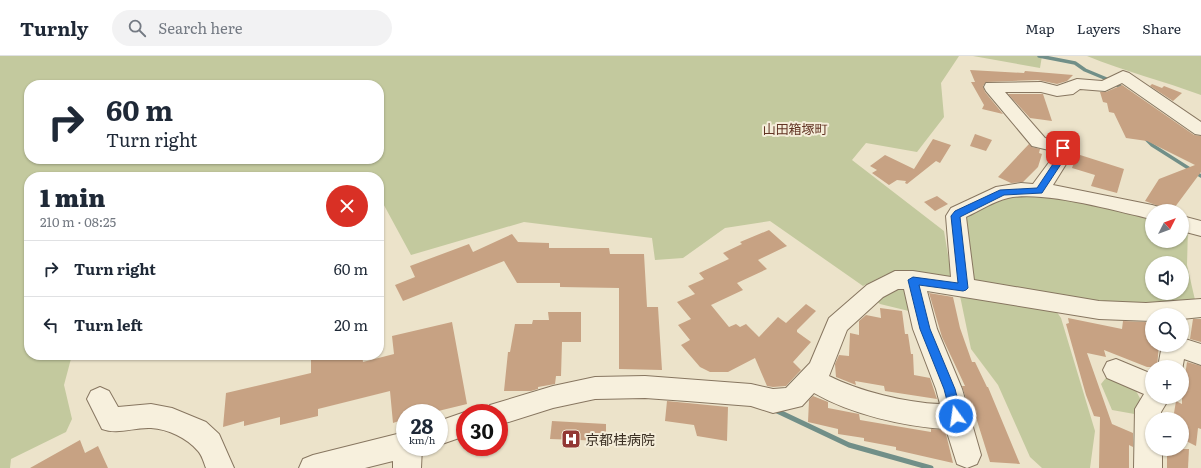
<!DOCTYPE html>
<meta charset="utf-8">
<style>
body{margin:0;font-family:Literata,"Noto Sans JP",serif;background:#f2f2f3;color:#1f2937;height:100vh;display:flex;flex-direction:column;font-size:15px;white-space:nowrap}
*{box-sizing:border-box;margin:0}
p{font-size:13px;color:#747a83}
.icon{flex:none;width:22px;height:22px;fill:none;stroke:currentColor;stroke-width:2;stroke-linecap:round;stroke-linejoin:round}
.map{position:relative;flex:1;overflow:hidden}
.panel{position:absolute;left:24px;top:116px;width:360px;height:188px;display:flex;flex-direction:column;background:#fff;border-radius:16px;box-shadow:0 1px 3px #0004}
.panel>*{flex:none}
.hud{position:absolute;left:24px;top:24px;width:360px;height:84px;border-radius:16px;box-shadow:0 1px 3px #0004;background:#fff;color:#1f2937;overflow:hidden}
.needle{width:26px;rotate:48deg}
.buttons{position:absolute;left:1145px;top:148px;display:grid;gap:8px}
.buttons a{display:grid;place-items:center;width:44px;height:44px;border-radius:50%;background:#fff;box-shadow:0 1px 3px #0004;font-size:20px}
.speed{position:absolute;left:396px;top:348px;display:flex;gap:8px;font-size:20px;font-weight:700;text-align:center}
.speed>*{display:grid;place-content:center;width:52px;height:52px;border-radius:50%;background:#fff;box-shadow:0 1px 3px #0004;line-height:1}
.speed small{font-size:10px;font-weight:400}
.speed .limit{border:6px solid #d22;background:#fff;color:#111}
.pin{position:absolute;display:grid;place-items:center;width:34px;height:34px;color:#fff;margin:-17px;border-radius:8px;box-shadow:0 2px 6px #0006}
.me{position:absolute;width:44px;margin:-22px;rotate:346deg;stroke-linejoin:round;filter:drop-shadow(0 0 3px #0008)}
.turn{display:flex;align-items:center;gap:14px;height:84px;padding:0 16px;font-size:18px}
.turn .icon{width:52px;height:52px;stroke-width:2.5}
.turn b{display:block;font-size:28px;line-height:34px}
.round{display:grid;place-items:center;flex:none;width:42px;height:42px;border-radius:21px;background:#f2f2f3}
.head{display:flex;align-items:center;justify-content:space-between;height:68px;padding:0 16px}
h1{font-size:24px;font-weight:800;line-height:30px}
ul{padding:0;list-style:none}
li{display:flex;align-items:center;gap:12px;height:56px;padding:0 16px;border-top:1px solid #e0e1e3}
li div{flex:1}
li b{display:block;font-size:15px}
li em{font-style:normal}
header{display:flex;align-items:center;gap:24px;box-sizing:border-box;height:56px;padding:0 20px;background:#fff;border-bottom:1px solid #e0e1e3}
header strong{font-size:19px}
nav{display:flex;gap:22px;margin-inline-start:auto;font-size:14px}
.search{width:280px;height:36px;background:#f2f2f3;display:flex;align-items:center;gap:10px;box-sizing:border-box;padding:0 14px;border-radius:22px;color:#747a83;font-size:15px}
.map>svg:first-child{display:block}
.green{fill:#c3c99e;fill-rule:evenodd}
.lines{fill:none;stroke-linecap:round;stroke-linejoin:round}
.stream-far1{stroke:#718f88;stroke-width:3.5}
.stream{stroke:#718f88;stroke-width:5}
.building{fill:#c7a283}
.minor-casing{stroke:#877660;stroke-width:2}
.minor{fill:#f7f0dd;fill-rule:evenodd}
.route{fill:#1a73e8;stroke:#114b97}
.labels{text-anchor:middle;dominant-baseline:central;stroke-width:4;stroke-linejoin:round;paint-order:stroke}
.neighbourhood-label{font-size:13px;fill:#623424;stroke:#f4edd9}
.near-poi-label{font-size:14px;fill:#392e22;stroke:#f4edd9;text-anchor:start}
</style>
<header>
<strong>Turnly</strong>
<div class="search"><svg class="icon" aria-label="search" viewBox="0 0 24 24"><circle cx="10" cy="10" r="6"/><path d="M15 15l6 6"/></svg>Search here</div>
<nav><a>Map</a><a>Layers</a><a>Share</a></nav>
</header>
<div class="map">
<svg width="1201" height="412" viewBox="0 0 1201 412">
<rect width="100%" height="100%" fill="#ece3ca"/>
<g class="green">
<path d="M0,0H959L941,27L944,61L917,96L866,87L852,104L944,175L952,223L887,218L863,230L770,165L725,172L683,202L655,204L652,182L524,166L411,199L379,140V121H29V299H72L64,329L72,363L66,376L11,403L10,412H0ZM29,29H379V103H29Z"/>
<polygon points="973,0 1042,0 1040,12"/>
<path d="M1087,0H1201V39C1163,25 1124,15 1087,0Z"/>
<path d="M1048,138L1152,159V185H1182V170L1188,172L1187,209L1195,244L1161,250L1112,248L977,228L968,222L965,158L994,143ZM1152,207H1182V237H1152Z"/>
<polygon points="897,231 909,234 913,256 880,248 875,244"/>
<polygon points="959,235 1054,252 1061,262 1095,375 1090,412 1042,412 1030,401 998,329 971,293"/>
<polygon points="1110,317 1131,326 1141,344 1140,359 1112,354 1101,328"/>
</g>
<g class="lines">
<g class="stream-far1">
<polyline points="1039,0 1075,7 1085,14 1109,24 1124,33"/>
<polyline points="1143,80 1152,89 1201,120"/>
</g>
<polyline class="stream" points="775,354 849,389 931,412"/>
</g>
<g class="building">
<polygon points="970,14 1024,17 1025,15 1073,19 1067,25 1057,28 1038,24 986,26 983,30 985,36 1003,58 982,53 984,49 971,26 975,26"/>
<polygon points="1152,28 1162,32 1164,30 1182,37 1173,45 1150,30"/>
<polygon points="1122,29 1194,79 1201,80 1201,116 1172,155 1145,145 1159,123 1195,109 1147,85 1126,82 1114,57 1109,56 1107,47 1103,46 1100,36 1106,36"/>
<polygon points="1008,38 1043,38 1052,65 1030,62"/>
<polygon points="975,78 992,84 986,95 970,90"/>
<polygon points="933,83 951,89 940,107 936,105 907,128 905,127 906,125 897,124 889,129 872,117 877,114 870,110 885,99 914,113"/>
<polygon points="1029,88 1032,91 1040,93 1039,97 1042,98 1038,111 1023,126 1011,127 998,121"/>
<polygon points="1077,98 1124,113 1117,137 1091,130 1095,119 1072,112"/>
<polygon points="937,140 948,148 935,155 924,146"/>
<polygon points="769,174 787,190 758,204 767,213 737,227 743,234 711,249 729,271 736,268 740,271 746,268 759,281 778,261 786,267 806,248 816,255 797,274 797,276 811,286 793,306 801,314 786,330 773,331 767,330 755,302 728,316 710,316 700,311 681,289 690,284 678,269 691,263 677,246 695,238 688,230 704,223 699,217 729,203 723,197 742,188 740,186"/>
<polygon points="512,178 518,186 549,187 549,192 609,192 610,198 644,198 647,251 658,251 662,314 619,313 619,232 560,231 560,227 517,227 504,205 403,245 395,229 415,221 410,210 469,188 473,196"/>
<polygon points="929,237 953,241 960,272 972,306 975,306 987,331 988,331 1020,408 990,406 973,352 969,352 962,330 965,330 942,281"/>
<polygon points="880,252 902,255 905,278 908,278 911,298 913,298 914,319 930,322 937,343 885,335 884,330 855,325 856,329 836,321 835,308 839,299 849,300 850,277 859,279 859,265 866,259 881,262"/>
<polygon points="548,256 581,256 581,286 562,286 561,320 556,320 555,328 538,331 538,333 531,335 504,335 508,296 510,296 515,268 532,268 533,264 549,264"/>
<polygon points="1068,262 1122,273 1123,265 1145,266 1152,269 1152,289 1159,289 1157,311 1147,311 1104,294 1106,301 1087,297 1112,368 1133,377 1133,391 1129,389 1129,412 1099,412 1100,361 1094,360 1086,339 1066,268 1069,267"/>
<polygon points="1193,263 1201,263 1201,286 1190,283"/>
<polygon points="452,266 467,348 430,357 405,357 405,363 393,367 390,335 318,353 318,360 280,369 280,361 244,370 244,365 223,371 226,337 311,317 311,301 321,299 362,299 363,306 394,298 392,280"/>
<polygon points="1187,306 1201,310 1201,373 1198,372 1196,390 1182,383 1182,363 1173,363 1176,345 1182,348 1182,325 1184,326"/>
<polygon points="813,340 828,346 828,352 859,358 860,364 931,376 931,373 945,374 953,407 896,394 896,391 864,385 864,382 838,378 838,373 808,366 809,344"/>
<polygon points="667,345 728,351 727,385 697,380 694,369 665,365"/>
<polygon points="552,365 606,368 606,385 550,383"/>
<polygon points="80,384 85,397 98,390 108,412 30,412"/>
<polygon points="1167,393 1189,393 1188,412 1167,412"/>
</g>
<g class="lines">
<defs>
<g id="minor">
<path d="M1123,15L1129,17L1201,66V79L1195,78L1122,27L1105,35L1080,33L1073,38L1057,40L1041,36H1005L1045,82L1070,88L1072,92L1068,105L1053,129L1152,149L1159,151L1162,155H1152V163C1115,155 1043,134 1008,142C994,145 979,155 966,161L974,224L1099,245L1146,247L1201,243V261L1182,263V259H1152V265L1099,263L927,235L937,273L962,333L981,399L977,408L967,412L957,408L946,373C905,371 850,358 814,337L802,350L773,357L751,350L687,345L645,342L595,343L553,352L499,369V357H486L490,349L553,330L595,321L645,320L751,328L773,333L786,332L810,307L829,262L867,229L895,215H913L951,221L946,160L951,152L996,131L1021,127L1033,128L1050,105L1053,95L1032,90L986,35L984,31L986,27L1041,26L1057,30L1077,23L1102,25ZM898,233H904L913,273L936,333L940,348C907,347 858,335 829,320L847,274L883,241Z"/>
<polygon points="1182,160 1201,165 1201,180 1182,175"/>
<polygon points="1182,282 1201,288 1201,309 1184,303 1182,314 1182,311 1158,311 1162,289 1182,289"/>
<polygon points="1116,303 1152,318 1152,341 1170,341 1161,356 1161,363 1152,363 1152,393 1162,393 1162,412 1134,412 1135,353 1144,338 1107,322 1103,314 1107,306"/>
<path d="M100,331L109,335L118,351L151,348L172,352L206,366L219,378L234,412H206C204,407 202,399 198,395C187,382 168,373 151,372C134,371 118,379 102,373L87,343L91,335Z"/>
<polygon points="465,356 468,357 465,357 465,380 439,389 439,365"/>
<polygon points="405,376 405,391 422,391 421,412 393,412 393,405 365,412 299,412 303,403 313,399"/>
</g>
</defs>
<use href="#minor" class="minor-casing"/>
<use href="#minor" class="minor"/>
</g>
<polygon class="route" points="1060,90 1067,92 1063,105 1042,137 1004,139 960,161 968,232 966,234 963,235 919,229 930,273 955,333 962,360 960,364 956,365 952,364 944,333 920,273 908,224 913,221 958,227 951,160 955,155 1000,134 1037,132 1055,105"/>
<defs>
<symbol id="hospital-square" viewBox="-11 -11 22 22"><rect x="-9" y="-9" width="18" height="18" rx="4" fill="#923734" stroke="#f4edd9"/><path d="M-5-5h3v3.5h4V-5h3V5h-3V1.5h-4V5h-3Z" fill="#fff"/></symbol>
</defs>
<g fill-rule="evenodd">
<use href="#hospital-square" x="560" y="372" width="22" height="22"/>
</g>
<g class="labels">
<g class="neighbourhood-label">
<text x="795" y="72">山田箱塚町</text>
</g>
<g class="near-poi-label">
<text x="585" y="383">京都桂病院</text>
</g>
</g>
</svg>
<div class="buttons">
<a><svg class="needle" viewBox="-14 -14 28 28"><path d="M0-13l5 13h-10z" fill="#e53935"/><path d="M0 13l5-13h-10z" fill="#747a83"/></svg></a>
<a><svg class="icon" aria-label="sound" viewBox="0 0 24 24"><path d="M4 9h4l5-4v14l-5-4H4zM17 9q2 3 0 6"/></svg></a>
<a><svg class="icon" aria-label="search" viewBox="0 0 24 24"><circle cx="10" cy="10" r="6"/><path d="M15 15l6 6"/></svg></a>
<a>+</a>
<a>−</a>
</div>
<div class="speed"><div>28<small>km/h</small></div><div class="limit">30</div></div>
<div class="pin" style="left:1063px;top:92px;background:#d93025"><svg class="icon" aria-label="arrive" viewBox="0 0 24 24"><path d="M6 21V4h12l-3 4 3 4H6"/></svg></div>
<svg class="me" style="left:956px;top:360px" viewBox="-20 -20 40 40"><circle r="17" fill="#1a73e8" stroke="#fff" stroke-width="3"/><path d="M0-11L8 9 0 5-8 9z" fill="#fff"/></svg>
<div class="hud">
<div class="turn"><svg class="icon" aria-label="right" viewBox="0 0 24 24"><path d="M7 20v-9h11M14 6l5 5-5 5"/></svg><div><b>60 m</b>Turn right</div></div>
</div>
<section class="panel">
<div class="head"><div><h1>1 min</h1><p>210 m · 08:25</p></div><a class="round" style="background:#d93025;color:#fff"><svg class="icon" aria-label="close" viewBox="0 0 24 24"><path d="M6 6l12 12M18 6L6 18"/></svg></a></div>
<ul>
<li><svg class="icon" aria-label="right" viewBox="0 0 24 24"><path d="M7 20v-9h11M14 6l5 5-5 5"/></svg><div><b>Turn right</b></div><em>60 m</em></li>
<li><svg class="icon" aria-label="left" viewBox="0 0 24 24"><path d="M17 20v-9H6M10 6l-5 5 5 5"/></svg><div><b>Turn left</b></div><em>20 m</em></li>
</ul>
</section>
</div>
